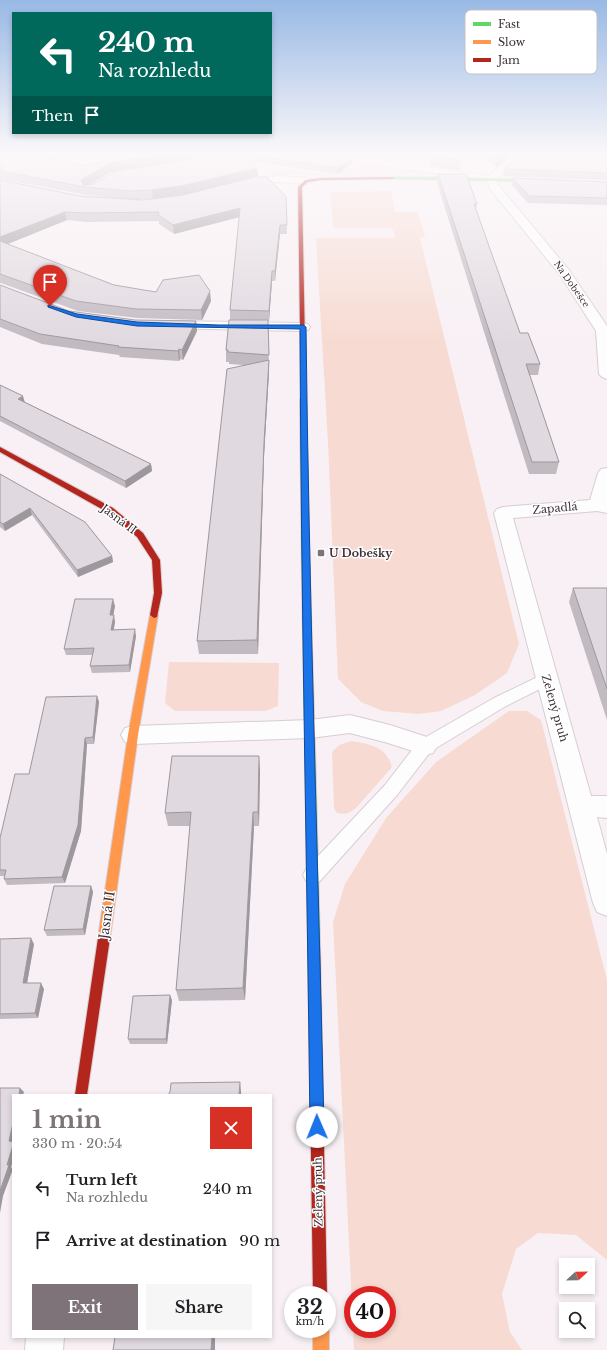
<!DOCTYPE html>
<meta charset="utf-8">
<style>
body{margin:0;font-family:"Libre Baskerville",serif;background:#f6f6f6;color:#202124;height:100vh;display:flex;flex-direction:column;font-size:15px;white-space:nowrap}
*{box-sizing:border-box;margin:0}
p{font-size:13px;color:#757577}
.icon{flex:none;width:22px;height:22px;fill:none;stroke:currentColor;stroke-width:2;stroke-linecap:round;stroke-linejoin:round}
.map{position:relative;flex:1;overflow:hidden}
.drawer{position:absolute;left:12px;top:1094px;width:260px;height:244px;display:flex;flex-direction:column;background:#fff;border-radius:0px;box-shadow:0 2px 6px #0003}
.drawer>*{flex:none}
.guide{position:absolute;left:12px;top:12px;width:260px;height:122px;border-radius:0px;box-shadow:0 2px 6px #0003;background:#00695c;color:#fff;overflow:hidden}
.needle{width:26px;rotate:68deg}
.controls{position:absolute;left:559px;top:1258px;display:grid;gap:8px}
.controls a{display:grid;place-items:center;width:36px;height:36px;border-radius:0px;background:#fff;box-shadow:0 2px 6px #0003;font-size:20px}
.speed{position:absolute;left:284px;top:1286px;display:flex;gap:8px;font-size:20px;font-weight:700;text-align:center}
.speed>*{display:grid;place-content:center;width:52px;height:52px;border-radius:50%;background:#fff;box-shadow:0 2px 6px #0003;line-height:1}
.speed small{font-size:10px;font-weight:400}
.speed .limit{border:6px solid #d22;background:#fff;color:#111}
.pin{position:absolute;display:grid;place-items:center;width:34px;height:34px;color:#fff;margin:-41px -17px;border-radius:50% 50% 50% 0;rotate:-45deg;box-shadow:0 0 4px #0007}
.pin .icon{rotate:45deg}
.me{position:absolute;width:44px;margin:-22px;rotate:359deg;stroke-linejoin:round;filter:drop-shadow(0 0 3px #0008)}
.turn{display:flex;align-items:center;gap:14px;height:84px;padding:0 20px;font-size:18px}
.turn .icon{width:52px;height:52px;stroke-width:2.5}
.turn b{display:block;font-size:28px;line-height:34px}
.then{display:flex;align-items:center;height:38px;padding:0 20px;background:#0003;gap:8px;font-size:15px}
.round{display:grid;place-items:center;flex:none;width:42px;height:42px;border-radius:0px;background:#f6f6f6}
.summary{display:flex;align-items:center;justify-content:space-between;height:68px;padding:0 20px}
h1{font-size:24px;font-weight:700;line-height:30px;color:#7f737a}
.cta{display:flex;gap:8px;margin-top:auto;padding:8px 20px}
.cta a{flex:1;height:46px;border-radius:0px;background:#7f737a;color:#fff;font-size:16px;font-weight:700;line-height:46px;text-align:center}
.cta a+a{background:#f6f6f6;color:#202124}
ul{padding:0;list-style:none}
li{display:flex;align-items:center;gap:12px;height:52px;padding:0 20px}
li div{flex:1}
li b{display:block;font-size:15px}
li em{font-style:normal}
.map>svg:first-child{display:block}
.green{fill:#f7dbd2}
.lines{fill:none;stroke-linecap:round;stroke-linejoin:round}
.lane-casing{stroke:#d7cdd2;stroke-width:2}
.street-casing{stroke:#d7cdd2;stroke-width:2}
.fast-casing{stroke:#d7cdd2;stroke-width:2}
.slow-casing{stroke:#d7cdd2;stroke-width:2}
.jam-casing{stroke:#d7cdd2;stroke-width:2}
.lane{fill:#fefdfd;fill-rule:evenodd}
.street{fill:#fefdfd;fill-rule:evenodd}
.fast{fill:#63d668;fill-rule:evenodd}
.slow{fill:#ff974d;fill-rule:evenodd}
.jam{fill:#b3261e;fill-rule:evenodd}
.wall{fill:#c1bbc1;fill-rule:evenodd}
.shaded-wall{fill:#9d989d}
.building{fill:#e0d9e0;stroke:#9d989d}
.route{fill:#1a73e8;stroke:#114b97}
.poi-dot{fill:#7f737a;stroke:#fff;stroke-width:1.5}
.labels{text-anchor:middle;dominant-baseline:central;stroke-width:3;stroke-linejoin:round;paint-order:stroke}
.far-street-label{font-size:9px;fill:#3e3038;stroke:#fff}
.street-label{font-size:11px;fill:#3e3038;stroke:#fff}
.poi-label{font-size:11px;font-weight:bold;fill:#3e3038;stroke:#fff;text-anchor:start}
.near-street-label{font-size:13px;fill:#3e3038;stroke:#fff}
.key{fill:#fff;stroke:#c5c1c3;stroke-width:1}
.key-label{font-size:11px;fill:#3e3038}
</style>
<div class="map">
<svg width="607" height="1350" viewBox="0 0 607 1350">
<rect width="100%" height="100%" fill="#f8f0f4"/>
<g class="green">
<polygon points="289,154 272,166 331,176 274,175 258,164 260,160"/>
<polygon points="353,161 436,174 399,173 393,175 337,175"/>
<polygon points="391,191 395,212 418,212 425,237 420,238 519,644 507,673 475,695 441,711 419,714 383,711 361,702 338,679 328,442 316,238 395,238 392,228 333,228 330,192"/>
<polygon points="169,662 279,663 278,706 266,711 175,711 165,703"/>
<polygon points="509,711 527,711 541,720 607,980 607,1260 576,1235 538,1233 516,1249 502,1294 510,1332 522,1350 354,1350 353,1329 387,1329 387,1295 353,1295 353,1324 333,922 345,884 386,818 436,762"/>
<path d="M351,741C370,744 387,747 392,767L357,807C350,813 346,815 337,813L334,808L332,752L339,745Z"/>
</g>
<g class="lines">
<defs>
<polygon id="lane" points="546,673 552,675 554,679 552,683 506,706 431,751 397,795 320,881 313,884 306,881 303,875 306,869 385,785 419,741 494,698"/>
<g id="street">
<polygon points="319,154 343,154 489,176 514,154 525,154 496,180 499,186 569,270 607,326 607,379 602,377 599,374 596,331 560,275 490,189 487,181 324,157"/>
<polygon points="278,176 307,178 312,181 307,184 278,182 239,186 234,183 239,180"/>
<polygon points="166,321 303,323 308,324 310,327 308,330 303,331 161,328 159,325 161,322"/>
<polygon points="607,468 607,513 597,511 513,518 591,796 607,796 607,818 597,817 607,854 607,916 597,912 593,903 494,513 497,509 503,507 590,500 598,473 601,469"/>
<polygon points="350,715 390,725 433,739 437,746 433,753 425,755 388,743 350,733 310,738 133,744 125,742 121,735 125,728 133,726 310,720"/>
<polygon points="26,1337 64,1337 63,1350 25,1350"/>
</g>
<g id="fast">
<polygon points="393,177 452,177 542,180 544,181 542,182 391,179"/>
<polygon points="303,397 306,399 310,580 306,583 302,580 300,399"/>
<polygon points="310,743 313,744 315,747 320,946 318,950 314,952 310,950 308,946 305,747 307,744"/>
</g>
<g id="slow">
<polygon points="306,577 310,580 315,747 313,750 310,751 307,750 305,747 302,580"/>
<polygon points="154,612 158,615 138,735 110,938 108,942 104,943 100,942 98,938 128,735 150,615"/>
<polygon points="327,1325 329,1329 329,1350 313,1350 313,1329 327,1329"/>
</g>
<g id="jam">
<polygon points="393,177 395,179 321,180 308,182 302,187 306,399 301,400 298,187 305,180 321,178"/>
<polygon points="0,447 113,508 143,533 160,560 162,593 157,617 154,618 150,615 154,593 152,560 137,537 107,512 0,452"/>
<polygon points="104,933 108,934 110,938 87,1095 75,1095 98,938 100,934"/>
<polygon points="314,940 318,942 320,946 327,1295 327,1296 313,1295 308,946 310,942"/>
</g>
</defs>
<use href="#lane" class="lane-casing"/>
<use href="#street" class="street-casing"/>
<use href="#fast" class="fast-casing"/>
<use href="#slow" class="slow-casing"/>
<use href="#jam" class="jam-casing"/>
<use href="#lane" class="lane"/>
<use href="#street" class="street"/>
<use href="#fast" class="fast"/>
<use href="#slow" class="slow"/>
<use href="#jam" class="jam"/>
</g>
<g class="wall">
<path d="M0,154L87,166L129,154H204L180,161L111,172L89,185L251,161L250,155L352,163L338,174L251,161L257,168L258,176L187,194L160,198L286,197L287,234H280L275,281H272L269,321H268L269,372L264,456L258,654H199L197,641L243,365L229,364V362H226V350L230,320V310L239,217L174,234L159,224V221L86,222L67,220L8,244L114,285L156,292L211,301L202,320L137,318L78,311L1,283H0V180L80,196L128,199L87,195L0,179ZM132,199H151L143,200Z"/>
<polygon points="352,154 364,154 362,155"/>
<polygon points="431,154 459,154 461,160 460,170 431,166 430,161"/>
<polygon points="483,154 512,154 496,168"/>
<polygon points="607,154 607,180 503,176 504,169"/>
<polygon points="438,174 477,204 476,211 520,333 540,364 538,375 529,375 559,462 556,474 529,474 437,183"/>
<polygon points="513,178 607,182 607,205 528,203 512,185"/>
<polygon points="0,285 69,311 135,320 196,321 197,331 183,360 180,359 179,361 120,357 119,355 42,344 0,327"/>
<polygon points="0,385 25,402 151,464 152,471 126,488 0,421"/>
<polygon points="0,474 112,556 113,562 78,577 32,515 5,531 0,527"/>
<polygon points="573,588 607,588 607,720 569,602"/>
<polygon points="115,606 113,615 115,622 114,630 136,636 130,672 92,673 90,666 93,655 66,655 64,649"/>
<polygon points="97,696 99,702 94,744 87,744 81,831 65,883 7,885 4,879 4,876 0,876 0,838 29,774"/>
<polygon points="260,770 259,826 254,826 245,1000 179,1001 176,990 190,826 168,826 165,813"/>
<polygon points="91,886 93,892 85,935 47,936 44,930"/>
<polygon points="0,939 34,944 27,983 44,989 38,1018 0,1019"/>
<polygon points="172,1000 167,1044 130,1044 128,1039"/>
</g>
<g class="shaded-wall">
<polygon points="170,154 204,154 180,161 111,172 85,187 82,186 81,180 110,163"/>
<polygon points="505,154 512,154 496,168 497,161"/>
<polygon points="353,157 352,163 338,174 338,168"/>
<polygon points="257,168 258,176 187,194 153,199 152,190"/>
<polygon points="240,208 240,217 174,234 173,225"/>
<polygon points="65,212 67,220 0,247 0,237"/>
<polygon points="280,225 280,234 275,281 275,271"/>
<polygon points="272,271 272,281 269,321 269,311"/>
<polygon points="210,291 211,301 202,320 201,310"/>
<polygon points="196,321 197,331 183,360 182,350"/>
<polygon points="179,349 180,359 179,361 178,351"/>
<polygon points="269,360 269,372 264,456 258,654 257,640 264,443"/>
<polygon points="23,396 25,403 18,399"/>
<polygon points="151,464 152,471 126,488 125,481"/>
<polygon points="30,508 32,515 5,531 3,524"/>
<polygon points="112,556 113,562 78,577 77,570"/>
<polygon points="113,599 115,606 112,622 110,615"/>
<polygon points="114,615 115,622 112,636 111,630"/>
<polygon points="135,629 136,636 130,672 129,665"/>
<polygon points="97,696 99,702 94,744 93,737"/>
<polygon points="85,738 87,744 81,831 65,883 62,877"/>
<polygon points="259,756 260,770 259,826 258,812"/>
<polygon points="253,812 254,826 245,1000 243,988"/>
<polygon points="91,886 93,892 85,935 83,929"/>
<polygon points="31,938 34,944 26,989 23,983"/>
<polygon points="41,983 44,989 38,1018 35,1013"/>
<polygon points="170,995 172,1000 167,1044 166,1039"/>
<polygon points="240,1082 241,1091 241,1095 239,1095"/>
<polygon points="20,1088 24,1092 23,1095 19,1095"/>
<polygon points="13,1123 13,1162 11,1167 13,1169 3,1196 0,1213 0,1191 7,1165 9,1141"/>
<polygon points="212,1337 215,1337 215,1350 211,1350"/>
</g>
<g class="building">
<polygon points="0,154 33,154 87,166 129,154 170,154 110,163 81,180 83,185 91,185 117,171 181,161 207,154 243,154 257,168 186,185 152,190 130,191 85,187 0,171"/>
<polygon points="253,154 334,154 353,157 338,168 250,155"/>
<polygon points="432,154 459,154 461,160 432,156"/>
<polygon points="490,154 505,154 497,161"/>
<polygon points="521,154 607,154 607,173 504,169"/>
<polygon points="438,174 466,174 477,204 474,204 520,333 528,333 540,364 526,364 559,462 532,462"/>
<polygon points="255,177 267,177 286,197 287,225 280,225 275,271 272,271 269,311 230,310 240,208 173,225 158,215 159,212 84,213 65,212 0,237 0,180 80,196 143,200 183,195"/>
<polygon points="513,178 607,182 607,198 529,196"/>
<polygon points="0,241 114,285 156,292 163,280 199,275 210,291 201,310 136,309 76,301 0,274"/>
<polygon points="0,285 69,311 135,320 196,321 182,350 179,349 178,351 118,347 119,346 40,334 0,319"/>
<polygon points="229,320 268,320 269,355 228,352 228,350 226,350"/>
<polygon points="269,360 264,443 257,640 197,641 227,369"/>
<polygon points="0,385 23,396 18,399 151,464 125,481 0,416"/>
<polygon points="0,474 85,522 112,556 77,570 30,508 3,524 0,522"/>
<polygon points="573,588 607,588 607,689"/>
<polygon points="75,599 113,599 110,615 114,615 111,630 135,629 129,665 90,666 94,648 64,649"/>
<polygon points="97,696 93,737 85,738 78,825 62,877 4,879 6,870 0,870 0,838 15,774 29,774 46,697"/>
<polygon points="172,756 259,756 258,812 253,812 243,988 176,990 191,812 165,813"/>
<polygon points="54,886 91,886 83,929 44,930"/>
<polygon points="31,938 23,983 41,983 35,1013 0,1014 0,939"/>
<polygon points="170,995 166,1039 128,1039 133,996"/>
<polygon points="240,1082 239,1095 168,1095 170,1092 171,1083"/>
<polygon points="0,1088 20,1088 19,1095 13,1095 13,1123 9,1141 13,1142 13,1145 7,1165 9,1165 0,1191"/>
<polygon points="115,1337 212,1337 211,1350 113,1350"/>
</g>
<linearGradient id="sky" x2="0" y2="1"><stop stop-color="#98b9e5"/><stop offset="0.45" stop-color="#fcf8fa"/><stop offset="1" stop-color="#fcf8fa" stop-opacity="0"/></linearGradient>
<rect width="607" height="343" fill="url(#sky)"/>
<path class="route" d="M48,305L77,314L137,322L219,325H303L306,327C309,594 318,860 324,1127L322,1131L317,1133L312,1131L310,1127C307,861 301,595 300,329L137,326L76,317L48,307Z"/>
<rect class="poi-dot" x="317" y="549" width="8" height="8" rx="2"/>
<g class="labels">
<g class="far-street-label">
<text transform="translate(572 284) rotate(55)">Na Dobešce</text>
</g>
<g class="street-label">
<text transform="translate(555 508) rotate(-5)">Zapadlá</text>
<text transform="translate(119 519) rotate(37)">Jasná II</text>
<text transform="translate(555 708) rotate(74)">Zelený pruh</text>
<text transform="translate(318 1192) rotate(-91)">Zelený pruh</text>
</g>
<g class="poi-label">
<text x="329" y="553">U Dobešky</text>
</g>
<g class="near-street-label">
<text transform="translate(107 915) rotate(-82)">Jasná II</text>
</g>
</g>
<rect x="465" y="10" width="132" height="64" rx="6" class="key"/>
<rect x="473" y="22" width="18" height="4" fill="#63d668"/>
<rect x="473" y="40" width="18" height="4" fill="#ff974d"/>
<rect x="473" y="58" width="18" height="4" fill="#b3261e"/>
<g class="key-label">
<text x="498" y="28">Fast</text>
<text x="498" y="46">Slow</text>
<text x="498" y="64">Jam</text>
</g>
</svg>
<div class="controls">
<a><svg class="needle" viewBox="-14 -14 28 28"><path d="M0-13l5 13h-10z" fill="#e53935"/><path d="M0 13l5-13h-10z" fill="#757577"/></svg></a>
<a><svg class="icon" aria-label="search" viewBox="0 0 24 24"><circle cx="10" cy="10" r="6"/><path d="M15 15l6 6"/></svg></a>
</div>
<div class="speed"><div>32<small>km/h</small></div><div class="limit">40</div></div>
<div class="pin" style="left:50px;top:306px;background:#d93025"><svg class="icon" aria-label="arrive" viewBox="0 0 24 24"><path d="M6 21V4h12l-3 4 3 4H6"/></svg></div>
<svg class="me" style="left:317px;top:1127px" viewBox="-20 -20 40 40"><circle r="19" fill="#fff"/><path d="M0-13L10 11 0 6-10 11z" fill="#1a73e8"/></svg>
<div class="guide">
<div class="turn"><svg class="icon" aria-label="left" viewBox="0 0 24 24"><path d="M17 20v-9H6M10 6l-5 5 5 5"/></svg><div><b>240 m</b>Na rozhledu</div></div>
<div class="then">Then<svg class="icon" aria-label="arrive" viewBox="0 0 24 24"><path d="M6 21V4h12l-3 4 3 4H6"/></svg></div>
</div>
<section class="drawer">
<div class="summary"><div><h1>1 min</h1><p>330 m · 20:54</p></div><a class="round" style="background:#d93025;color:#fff"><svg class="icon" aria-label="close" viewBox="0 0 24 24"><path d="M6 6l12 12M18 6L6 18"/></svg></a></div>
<ul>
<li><svg class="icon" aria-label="left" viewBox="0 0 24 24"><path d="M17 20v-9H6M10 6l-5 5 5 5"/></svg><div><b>Turn left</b><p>Na rozhledu</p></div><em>240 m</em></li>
<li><svg class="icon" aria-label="arrive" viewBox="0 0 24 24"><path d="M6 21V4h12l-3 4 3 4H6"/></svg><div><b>Arrive at destination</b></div><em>90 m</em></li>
</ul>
<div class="cta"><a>Exit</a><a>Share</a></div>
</section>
</div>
